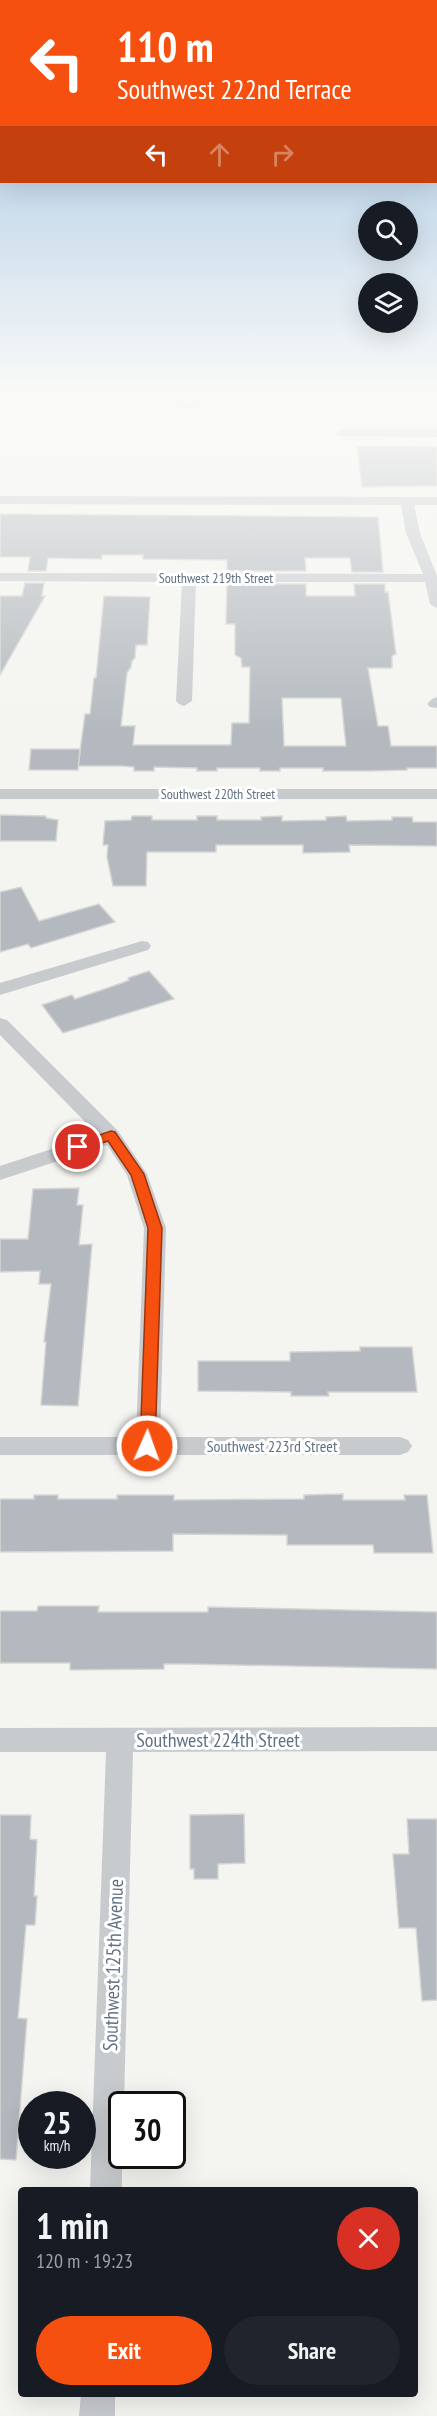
<!DOCTYPE html>
<meta charset="utf-8">
<style>
body{margin:0;font-family:"PT Sans Narrow",sans-serif;background:#20242c;color:#f1f3f6;height:100vh;display:flex;flex-direction:column;font-size:22px;white-space:nowrap}
*{box-sizing:border-box;margin:0}
p{font-size:20px;color:#9ea1a6}
.icon{flex:none;width:33px;height:33px;fill:none;stroke:currentColor;stroke-width:2;stroke-linecap:round;stroke-linejoin:round}
.map{position:relative;flex:1;overflow:hidden}
.drawer{position:absolute;left:18px;top:2187px;width:400px;height:210px;display:flex;flex-direction:column;background:#171b24;border-radius:6px;box-shadow:0 6px 24px #0002}
.drawer>*{flex:none}
.top-card{position:absolute;left:0px;top:0px;width:438px;height:183px;box-shadow:0 6px 24px #0002;background:#f5500f;color:#fff;overflow:hidden}
.controls{position:absolute;left:358px;top:201px;display:grid;gap:12px}
.controls a{display:grid;place-items:center;width:60px;height:60px;border-radius:50%;background:#171b24;box-shadow:0 6px 24px #0002;font-size:30px}
.speed{position:absolute;left:18px;top:2091px;display:flex;gap:12px;font-size:30px;font-weight:700;text-align:center}
.speed>*{display:grid;place-content:center;width:78px;height:78px;border-radius:50%;background:#171b24;box-shadow:0 6px 24px #0002;line-height:1}
.speed small{font-size:15px;font-weight:400}
.speed .limit{border:3px solid #111;border-radius:9px;background:#fff;color:#111}
.pin{position:absolute;display:grid;place-items:center;width:51px;height:51px;color:#fff;margin:-26px;border:3px solid #fff;border-radius:50%;box-shadow:0 2px 6px #0007}
.me{position:absolute;width:66px;margin:-33px;rotate:2deg;stroke-linejoin:round;filter:drop-shadow(0 0 4px #0008)}
.turn{display:flex;align-items:center;gap:21px;height:126px;padding:0 18px;font-size:27px}
.turn .icon{width:78px;height:78px;stroke-width:2.5}
.turn b{display:block;font-size:42px;line-height:51px}
.lanes{display:flex;align-items:center;height:57px;padding:0 18px;background:#0003;justify-content:center;gap:30px;direction:ltr}
.lanes .off{opacity:.35}
.round{display:grid;place-items:center;flex:none;width:63px;height:63px;border-radius:32px;background:#20242c}
.overview{display:flex;align-items:center;justify-content:space-between;height:102px;padding:0 18px}
h1{font-size:36px;font-weight:700;line-height:45px}
.cta{display:flex;gap:12px;margin-top:auto;padding:12px 18px}
.cta a{flex:1;height:69px;border-radius:36px;background:#f5500f;color:#fff;font-size:24px;font-weight:700;line-height:69px;text-align:center}
.cta a+a{background:#20242c;color:#f1f3f6}
.map>svg:first-child{display:block}
.building{fill:#b3b9be;stroke:#d5d6d3;stroke-width:1.5;fill-rule:evenodd}
.lines{fill:none;stroke-linecap:round;stroke-linejoin:round}
.service{stroke:#c8cbce;stroke-width:7}
.minor{fill:#c8cbce;fill-rule:evenodd}
.route{fill:#f5500f;stroke:#9f340a;stroke-width:1.5}
.labels{text-anchor:middle;dominant-baseline:central;stroke-width:6;stroke-linejoin:round;paint-order:stroke}
.far-street-label{font-size:14px;fill:#607284;stroke:#fff}
.street-label{font-size:16px;fill:#607284;stroke:#fff}
.near-street-label{font-size:20px;fill:#607284;stroke:#fff}
</style>
<div class="map">
<svg width="437" height="2416" viewBox="0 0 437 2416">
<rect width="100%" height="100%" fill="#f4f5f0"/>
<g class="building">
<polygon points="357,446 437,447 437,486 362,487"/>
<polygon points="0,514 378,517 383,572 352,572 350,558 305,558 306,571 227,571 227,560 143,559 143,555 102,555 102,559 48,558 46,571 28,571 30,557 0,557"/>
<polygon points="25,583 44,583 42,596 45,596 0,675 0,596 22,596"/>
<path d="M227,584H306V596H355L354,584H385V592H388L396,654L392,656V668H368L378,726H388L391,746H437V768H407V770L368,771H323V768H280V771H260V768H217V771H197V768L154,767V771H134V767L122,766H78L85,714H90L94,678H96L104,596L150,597L147,645H136L135,658L132,661L131,667L127,673L121,726H135L133,745H231L232,723H249L250,667H242L241,658L235,655V624H226ZM282,698H341L346,746H284Z"/>
<polygon points="31,749 80,749 78,770 29,770"/>
<polygon points="0,815 46,816 46,818 58,820 56,841 0,841"/>
<polygon points="132,816 152,816 152,820 197,820 197,816 217,816 217,820 261,820 261,817 282,816 282,821 326,820 326,817 346,816 347,821 392,820 392,817 412,817 413,822 437,822 437,846 349,845 350,852 303,853 303,845 216,845 216,852 147,852 146,886 113,886 107,857 108,845 103,845 105,821 131,820"/>
<polygon points="21,887 39,921 99,904 115,922 31,948 28,944 0,952 0,892"/>
<polygon points="149,971 174,999 63,1033 42,1005 72,995 75,999 122,983 129,980 128,978"/>
<polygon points="79,1188 77,1205 83,1205 79,1245 92,1244 78,1406 41,1405 46,1342 44,1342 51,1284 39,1284 40,1271 0,1272 0,1239 28,1239 33,1189"/>
<polygon points="360,1347 412,1347 417,1392 328,1392 329,1396 291,1396 291,1392 198,1391 198,1361 290,1361 290,1352 360,1351"/>
<polygon points="343,1494 343,1500 405,1500 404,1495 427,1495 433,1553 374,1553 373,1545 287,1545 287,1535 173,1534 173,1551 0,1552 0,1499 34,1499 34,1495 58,1495 58,1499 117,1499 117,1495 174,1495 174,1500 304,1499 304,1495"/>
<polygon points="38,1606 99,1606 98,1612 208,1612 208,1607 437,1612 437,1669 186,1664 164,1664 164,1669 70,1670 70,1663 0,1663 0,1611 37,1611"/>
<polygon points="244,1814 245,1863 218,1864 218,1879 194,1879 194,1869 190,1869 190,1815"/>
<polygon points="0,1815 31,1815 30,1839 37,1840 34,1896 37,1896 35,1925 26,1925 18,2018 27,2019 16,2160 0,2159"/>
<polygon points="407,1819 437,1819 437,2000 422,2001 416,1928 399,1928 393,1854 409,1854"/>
</g>
<g class="lines">
<path class="service" d="M157,394L163,401C179,406 199,409 211,394"/>
<g class="minor">
<polygon points="342,429 437,429 437,437 338,436 336,433"/>
<polygon points="0,496 437,497 437,505 414,505 420,533 437,576 437,608 430,604 425,582 196,582 192,701 184,706 179,704 176,701 182,582 0,581 0,573 423,574 406,533 401,505 0,504"/>
<polygon points="437,697 437,708 430,707 427,704 432,699"/>
<rect x="0" y="789" width="437" height="10"/>
<polygon points="142,941 148,942 151,946 148,950 0,995 0,983"/>
<polygon points="0,1018 7,1020 118,1131 147,1174 166,1228 160,1437 400,1437 408,1440 412,1446 408,1452 400,1455 0,1455 0,1437 136,1437 144,1228 127,1175 107,1145 0,1180 0,1166 97,1134 0,1035"/>
<polygon points="437,1727 437,1751 133,1752 124,2104 122,2104 122,2190 90,2190 106,1752 0,1752 0,1728"/>
<polygon points="81,2394 115,2394 115,2416 79,2416"/>
</g>
</g>
<linearGradient id="sky" x2="0" y2="1"><stop stop-color="#99bee0"/><stop offset="0.54" stop-color="#fafaf8"/><stop offset="1" stop-color="#fafaf8" stop-opacity="0"/></linearGradient>
<rect width="437" height="732" fill="url(#sky)"/>
<polygon class="route" points="111,1131 115,1132 144,1174 162,1228 155,1446 153,1450 142,1450 140,1446 148,1228 131,1175 108,1141 78,1151 71,1147 73,1144"/>
<g class="labels">
<g class="far-street-label">
<text x="216" y="578">Southwest 219th Street</text>
<text x="218" y="794">Southwest 220th Street</text>
</g>
<g class="street-label">
<text x="272" y="1446">Southwest 223rd Street</text>
</g>
<g class="near-street-label">
<text x="218" y="1740">Southwest 224th Street</text>
<text transform="translate(113 1965) rotate(-88)">Southwest 125th Avenue</text>
</g>
</g>
</svg>
<div class="controls">
<a><svg class="icon" aria-label="search" viewBox="0 0 24 24"><circle cx="10" cy="10" r="6"/><path d="M15 15l6 6"/></svg></a>
<a><svg class="icon" aria-label="layers" viewBox="0 0 24 24"><path d="M12 4l9 5-9 5-9-5zM3 14l9 5 9-5"/></svg></a>
</div>
<div class="speed"><div>25<small>km/h</small></div><div class="limit">30</div></div>
<div class="pin" style="left:78px;top:1147px;background:#d93025"><svg class="icon" aria-label="arrive" viewBox="0 0 24 24"><path d="M6 21V4h12l-3 4 3 4H6"/></svg></div>
<svg class="me" style="left:147px;top:1446px" viewBox="-20 -20 40 40"><circle r="17" fill="#f5500f" stroke="#fff" stroke-width="3"/><path d="M0-11L8 9 0 5-8 9z" fill="#fff"/></svg>
<div class="top-card">
<div class="turn"><svg class="icon" aria-label="left" viewBox="0 0 24 24"><path d="M17 20v-9H6M10 6l-5 5 5 5"/></svg><div><b>110 m</b>Southwest 222nd Terrace</div></div>
<div class="lanes"><svg class="icon" aria-label="left" viewBox="0 0 24 24"><path d="M17 20v-9H6M10 6l-5 5 5 5"/></svg><svg class="icon off" aria-label="ahead" viewBox="0 0 24 24"><path d="M12 20V5M6 11l6-6 6 6"/></svg><svg class="icon off" aria-label="right" viewBox="0 0 24 24"><path d="M7 20v-9h11M14 6l5 5-5 5"/></svg></div>
</div>
<section class="drawer">
<div class="overview"><div><h1>1 min</h1><p>120 m · 19:23</p></div><a class="round" style="background:#d93025;color:#fff"><svg class="icon" aria-label="close" viewBox="0 0 24 24"><path d="M6 6l12 12M18 6L6 18"/></svg></a></div>
<div class="cta"><a>Exit</a><a>Share</a></div>
</section>
</div>
